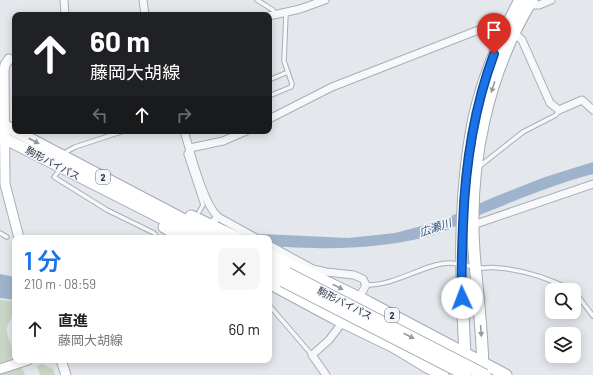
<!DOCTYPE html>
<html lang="ja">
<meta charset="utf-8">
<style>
body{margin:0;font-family:Barlow,"Noto Sans JP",sans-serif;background:#f6f6f6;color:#202124;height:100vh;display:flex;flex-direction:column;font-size:15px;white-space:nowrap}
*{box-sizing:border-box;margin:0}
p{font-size:13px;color:#757577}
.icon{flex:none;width:22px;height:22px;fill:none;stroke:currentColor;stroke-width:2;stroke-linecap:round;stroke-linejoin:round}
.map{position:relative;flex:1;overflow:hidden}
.side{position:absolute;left:12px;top:235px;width:260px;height:128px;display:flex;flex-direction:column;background:#fff;border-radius:8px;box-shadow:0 2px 10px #0003}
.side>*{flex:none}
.guide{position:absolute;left:12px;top:12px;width:260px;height:122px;border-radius:8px;box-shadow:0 2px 10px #0003;background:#202124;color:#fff;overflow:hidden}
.fabs{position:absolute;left:545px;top:283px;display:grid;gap:8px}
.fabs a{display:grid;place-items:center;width:36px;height:36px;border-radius:8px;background:#fff;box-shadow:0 2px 10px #0003;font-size:20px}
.pin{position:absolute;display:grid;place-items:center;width:34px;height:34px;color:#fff;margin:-41px -17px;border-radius:50% 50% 50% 0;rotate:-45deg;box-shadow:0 0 4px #0007}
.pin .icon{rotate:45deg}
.me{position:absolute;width:44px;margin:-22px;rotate:358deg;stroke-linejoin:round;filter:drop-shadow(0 0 3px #0008)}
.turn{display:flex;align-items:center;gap:14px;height:84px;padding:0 12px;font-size:18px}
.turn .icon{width:52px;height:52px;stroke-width:2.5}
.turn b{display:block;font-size:28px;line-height:34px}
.lanes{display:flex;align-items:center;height:38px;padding:0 12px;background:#0003;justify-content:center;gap:20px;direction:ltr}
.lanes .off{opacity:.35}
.round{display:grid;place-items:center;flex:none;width:42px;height:42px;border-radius:8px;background:#f6f6f6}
.overview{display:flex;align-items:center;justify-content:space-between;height:68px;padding:0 12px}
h1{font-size:24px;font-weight:600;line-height:30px;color:#1a73e8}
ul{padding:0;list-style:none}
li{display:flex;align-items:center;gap:12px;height:52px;padding:0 12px}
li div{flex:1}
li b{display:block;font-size:15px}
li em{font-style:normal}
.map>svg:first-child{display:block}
.green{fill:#c9d6c5}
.water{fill:#9fb4cc}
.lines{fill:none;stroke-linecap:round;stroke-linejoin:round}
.lane-casing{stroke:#a9aeb7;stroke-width:5.5}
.street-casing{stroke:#a9aeb7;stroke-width:9}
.secondary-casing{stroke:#a9aeb7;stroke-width:11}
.primary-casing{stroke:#a3abb8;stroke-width:13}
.lane{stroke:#f7f8fa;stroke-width:3.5}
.street{stroke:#f7f8fa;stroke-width:7}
.secondary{stroke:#fff;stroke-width:9}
.primary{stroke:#fff;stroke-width:11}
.primary-bridge-casing{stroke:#a3abb8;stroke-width:13;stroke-linecap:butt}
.primary-bridge{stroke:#fff;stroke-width:11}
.oneway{fill:#959aa2}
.route-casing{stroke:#114b97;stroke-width:10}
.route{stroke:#1a73e8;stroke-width:7}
.labels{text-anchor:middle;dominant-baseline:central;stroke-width:3;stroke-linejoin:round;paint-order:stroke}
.shield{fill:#f4f6f9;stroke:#676e7b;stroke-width:1}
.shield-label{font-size:9px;font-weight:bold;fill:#2b3445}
.street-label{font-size:10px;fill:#2b3445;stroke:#f4f6f9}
.water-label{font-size:11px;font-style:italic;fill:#34527a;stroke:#f4f6f9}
</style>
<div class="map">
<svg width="593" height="375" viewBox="0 0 593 375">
<rect width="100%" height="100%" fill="#e4e7ec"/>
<g class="green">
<path d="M0,300L11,301C22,309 7,320 7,330C7,340 15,349 15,360H19L25,375H0Z"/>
<polygon points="42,364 53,369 55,375 40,375 37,366"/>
</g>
<g class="water">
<path d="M593,162V174C555,184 519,199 482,214C464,222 445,232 426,237C391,246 350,249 314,248C299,248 284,246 269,247V238H216L263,234L348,238L395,233L440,221L494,197L545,177Z"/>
<polygon points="0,274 15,277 15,300 0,298"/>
</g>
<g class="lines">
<defs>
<g id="lane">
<polyline points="257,0 273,10 275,15"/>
<polyline points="269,80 288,72"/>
<polyline points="269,96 291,87 292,84 284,61 286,13"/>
<polyline points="189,149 186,154 203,205 199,212"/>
<polyline points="66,152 75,147 124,131"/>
<polyline points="478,166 481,165 523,132 556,115 559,110"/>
<polyline points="58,172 54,177 107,210 154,233 157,237"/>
<polyline points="0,233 7,237"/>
<path d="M366,285C389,286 414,271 436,265C455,260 463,266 481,268C487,268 493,267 499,268C523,270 550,279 572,290"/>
<polyline points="574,291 593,316"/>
<polyline points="269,305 312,355"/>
</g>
<g id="street">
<polyline points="64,0 65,15"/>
<polyline points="143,0 145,15"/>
<polyline points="529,5 539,5 551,0"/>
<polyline points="269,16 300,9 325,0"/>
<polyline points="514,33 522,40 550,103 559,110 582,100 593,110"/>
<polyline points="269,119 332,87 494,24 507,25"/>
<path d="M184,131C191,153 202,201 218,217"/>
<polyline points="190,148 223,141 246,131"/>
<polyline points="215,220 218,217 256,238"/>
<polyline points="473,225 593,184"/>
<polyline points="269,245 313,269 326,272 354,275 363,279 366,285 358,300"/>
<polyline points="326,375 312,355 329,340 345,319"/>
</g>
<g id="secondary">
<polyline points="9,59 5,65 4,70 5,184 19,238"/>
<polyline points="61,360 66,375"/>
<polyline points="0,369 28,360"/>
</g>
<g id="primary">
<polyline points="0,123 219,238"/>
<polyline points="0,136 201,238"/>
<polyline points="191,216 238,238"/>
<polyline points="164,227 183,238"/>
<polyline points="269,254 368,302 506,375"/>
<polyline points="269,264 287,273"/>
<polyline points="269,273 283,281"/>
<polyline points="269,283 334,318 394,347 427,367 443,375"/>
<path d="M466,372C461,288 457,201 474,118C483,77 500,37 520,0"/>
<path d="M483,375C483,333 477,292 474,251C468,165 487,74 532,0"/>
</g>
</defs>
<use href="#lane" class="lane-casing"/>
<use href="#street" class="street-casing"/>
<use href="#secondary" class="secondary-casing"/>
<use href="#primary" class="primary-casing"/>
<use href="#lane" class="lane"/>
<use href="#street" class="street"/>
<use href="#secondary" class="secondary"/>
<use href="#primary" class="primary"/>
<defs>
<g id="primary-bridge">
<polyline points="287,273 485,375"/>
<polyline points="283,281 466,375"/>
</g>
</defs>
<use href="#primary-bridge" class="primary-bridge-casing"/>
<use href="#primary-bridge" class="primary-bridge"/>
</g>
<defs><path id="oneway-solid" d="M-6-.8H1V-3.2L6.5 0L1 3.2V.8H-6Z"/></defs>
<g class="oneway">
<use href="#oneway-solid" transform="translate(493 87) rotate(108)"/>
<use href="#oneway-solid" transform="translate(34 141) rotate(27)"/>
<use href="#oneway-solid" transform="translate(338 287) rotate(27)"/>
<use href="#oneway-solid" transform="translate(481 331) rotate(86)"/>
<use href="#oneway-solid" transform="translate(409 336) rotate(27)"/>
</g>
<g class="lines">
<defs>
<path id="route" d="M462,298C461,274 462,250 463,225C465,166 473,110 494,54"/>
</defs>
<use href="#route" class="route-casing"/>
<use href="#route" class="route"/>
</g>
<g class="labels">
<g class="shield">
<rect x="96" y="170" width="14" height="14" rx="3"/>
<rect x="385" y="308" width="14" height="14" rx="3"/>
</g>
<g class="shield-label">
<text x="103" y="177">2</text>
<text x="392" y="315">2</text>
</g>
<g class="street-label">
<text transform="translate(53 163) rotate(28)">駒形バイパス</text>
<text transform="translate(345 303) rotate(27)">駒形バイパス</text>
</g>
<g class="water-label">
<text transform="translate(435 227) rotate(-19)">広瀬川</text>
</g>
</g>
</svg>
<div class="fabs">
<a><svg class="icon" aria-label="search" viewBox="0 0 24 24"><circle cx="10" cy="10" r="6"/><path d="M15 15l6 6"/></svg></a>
<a><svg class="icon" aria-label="layers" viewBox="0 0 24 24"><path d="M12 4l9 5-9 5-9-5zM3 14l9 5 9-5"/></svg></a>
</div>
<div class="pin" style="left:494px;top:54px;background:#d93025"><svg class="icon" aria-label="arrive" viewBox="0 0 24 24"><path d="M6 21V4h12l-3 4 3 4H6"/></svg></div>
<svg class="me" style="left:462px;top:298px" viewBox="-20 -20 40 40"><circle r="19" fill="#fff"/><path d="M0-13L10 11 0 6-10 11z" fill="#1a73e8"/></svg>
<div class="guide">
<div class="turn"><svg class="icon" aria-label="ahead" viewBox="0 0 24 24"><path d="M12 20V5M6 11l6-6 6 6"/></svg><div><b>60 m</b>藤岡大胡線</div></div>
<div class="lanes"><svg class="icon off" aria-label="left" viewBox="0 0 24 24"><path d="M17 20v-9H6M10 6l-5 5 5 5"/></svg><svg class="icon" aria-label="ahead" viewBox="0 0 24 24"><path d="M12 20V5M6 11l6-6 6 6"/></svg><svg class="icon off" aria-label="right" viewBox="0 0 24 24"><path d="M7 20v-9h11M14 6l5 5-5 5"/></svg></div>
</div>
<section class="side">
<div class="overview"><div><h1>1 分</h1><p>210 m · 08:59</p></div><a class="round"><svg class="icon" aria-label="close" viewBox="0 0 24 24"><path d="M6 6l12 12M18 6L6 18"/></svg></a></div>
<ul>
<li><svg class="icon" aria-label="ahead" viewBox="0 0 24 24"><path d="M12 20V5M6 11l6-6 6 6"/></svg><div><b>直進</b><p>藤岡大胡線</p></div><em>60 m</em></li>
</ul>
</section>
</div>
